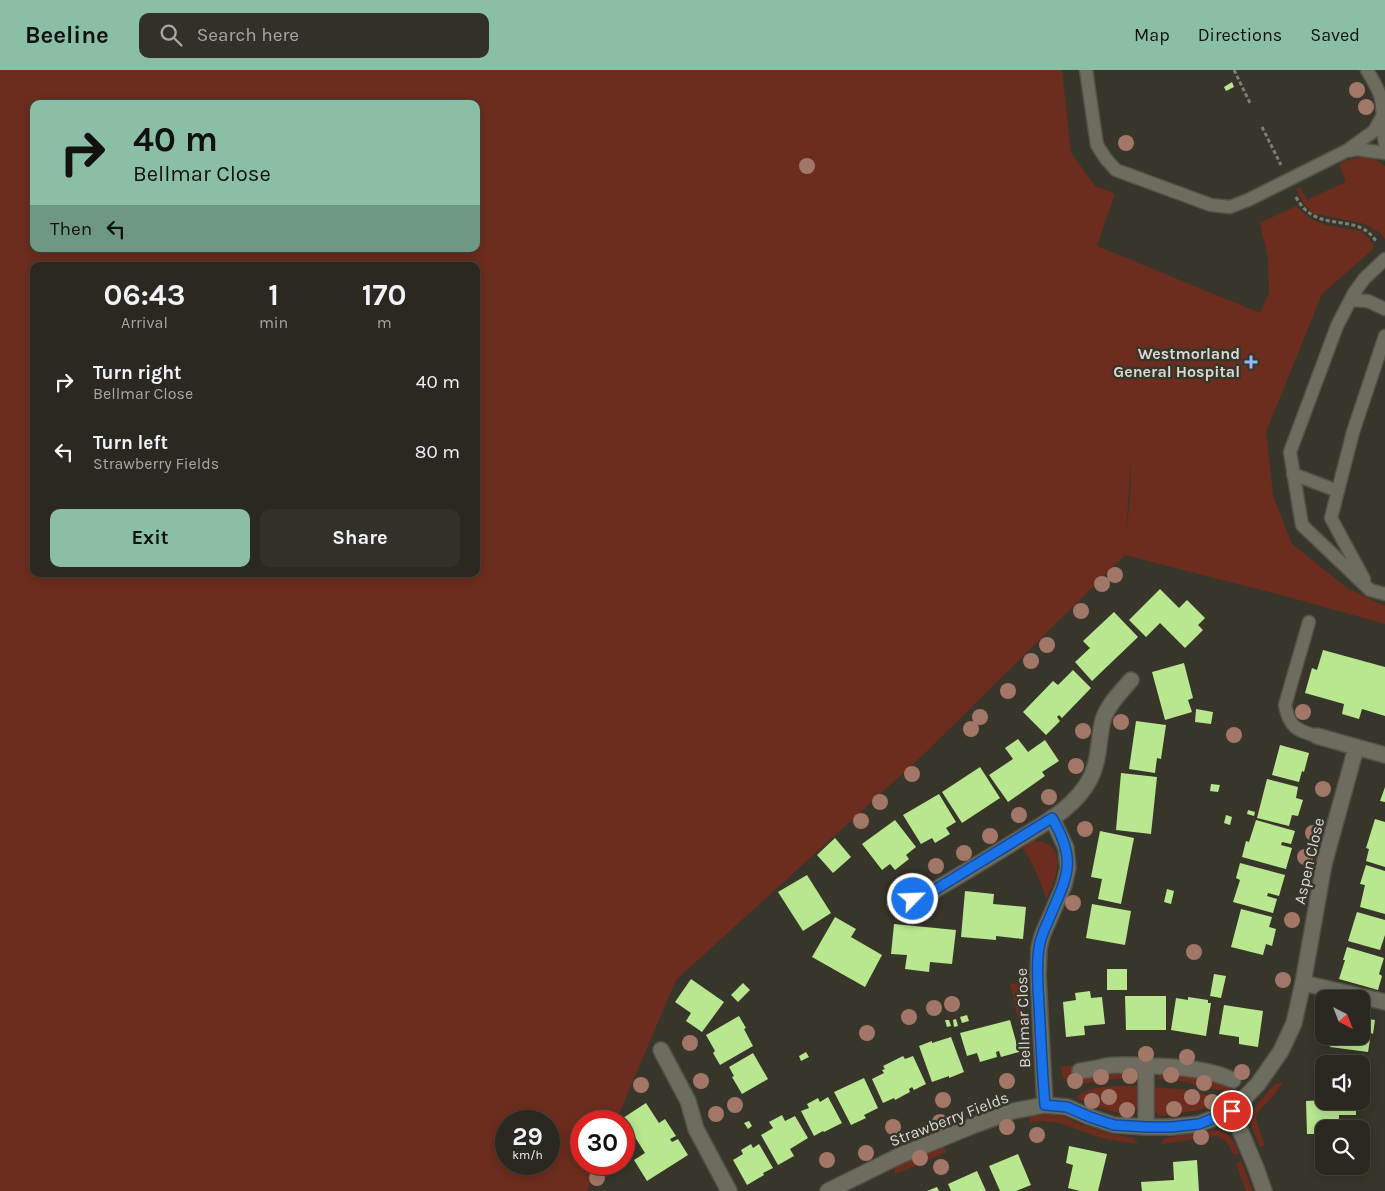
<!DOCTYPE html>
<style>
body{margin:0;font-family:Karla,sans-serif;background:#323029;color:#f1f3f6;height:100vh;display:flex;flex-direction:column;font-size:19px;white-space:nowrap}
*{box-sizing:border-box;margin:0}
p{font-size:16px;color:#a5a6a5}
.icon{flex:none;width:28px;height:28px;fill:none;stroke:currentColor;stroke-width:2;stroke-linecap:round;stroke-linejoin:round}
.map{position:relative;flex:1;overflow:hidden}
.drawer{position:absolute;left:30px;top:192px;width:450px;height:315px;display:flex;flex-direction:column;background:#2a2820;border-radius:10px;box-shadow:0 2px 12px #0003,0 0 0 1px #46443e}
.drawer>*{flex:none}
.top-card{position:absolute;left:30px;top:30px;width:450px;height:152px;border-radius:10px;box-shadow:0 2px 12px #0003,0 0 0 1px #46443e;background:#8abfa5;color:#111;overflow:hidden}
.needle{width:32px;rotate:138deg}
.tools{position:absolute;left:1315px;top:920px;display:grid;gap:10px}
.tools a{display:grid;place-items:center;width:55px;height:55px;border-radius:10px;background:#2a2820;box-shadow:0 2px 12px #0003,0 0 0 1px #46443e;font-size:25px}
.speed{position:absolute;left:495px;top:1040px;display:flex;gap:10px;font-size:25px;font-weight:700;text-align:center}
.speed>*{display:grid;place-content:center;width:65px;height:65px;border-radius:50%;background:#2a2820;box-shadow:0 2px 12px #0003,0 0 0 1px #46443e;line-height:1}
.speed small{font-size:12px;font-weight:400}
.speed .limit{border:8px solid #d22;background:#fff;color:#111}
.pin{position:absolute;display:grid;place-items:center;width:42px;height:42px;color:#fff;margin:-21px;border:2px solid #fff;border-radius:50%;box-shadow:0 1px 5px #0007}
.me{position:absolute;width:55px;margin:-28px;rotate:66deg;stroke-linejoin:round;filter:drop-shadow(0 0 4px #0008)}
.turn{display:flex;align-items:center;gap:18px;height:105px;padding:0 20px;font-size:22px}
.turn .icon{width:65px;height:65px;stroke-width:2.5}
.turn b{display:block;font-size:35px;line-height:42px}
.then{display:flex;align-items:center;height:48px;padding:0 20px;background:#0003;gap:10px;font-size:19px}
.eta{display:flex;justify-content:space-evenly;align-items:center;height:85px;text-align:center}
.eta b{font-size:30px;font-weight:700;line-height:35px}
.action{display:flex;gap:10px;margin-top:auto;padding:10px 20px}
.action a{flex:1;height:58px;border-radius:10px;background:#8abfa5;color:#111;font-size:20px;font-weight:700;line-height:58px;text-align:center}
.action a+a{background:#323029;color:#f1f3f6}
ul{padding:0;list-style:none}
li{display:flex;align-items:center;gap:15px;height:70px;padding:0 20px}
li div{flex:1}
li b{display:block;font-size:19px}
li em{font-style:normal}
header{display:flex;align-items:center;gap:30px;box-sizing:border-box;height:70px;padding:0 25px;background:#8abfa5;color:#111}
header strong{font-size:24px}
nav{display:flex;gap:28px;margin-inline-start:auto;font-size:18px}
.search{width:350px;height:45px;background:#323029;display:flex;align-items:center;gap:12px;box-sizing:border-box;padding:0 18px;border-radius:10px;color:#a5a6a5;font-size:19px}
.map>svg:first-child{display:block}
.green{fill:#6c2d1e;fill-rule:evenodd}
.building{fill:#b8e78f}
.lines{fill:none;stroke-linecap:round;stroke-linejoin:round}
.lane-casing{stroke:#545248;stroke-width:15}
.street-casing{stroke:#545248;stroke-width:18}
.path{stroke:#7f7d73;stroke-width:3;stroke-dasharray:4 2.5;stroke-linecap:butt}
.lane{stroke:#6e6c5f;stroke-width:12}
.street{stroke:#6e6c5f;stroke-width:15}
.tree{fill:#a27768}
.route-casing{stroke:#114b97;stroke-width:12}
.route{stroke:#1a73e8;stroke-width:9}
.poi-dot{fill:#8fb8fd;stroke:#38362a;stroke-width:2}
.labels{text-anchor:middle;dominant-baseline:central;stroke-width:5;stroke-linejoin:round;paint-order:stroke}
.poi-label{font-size:16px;font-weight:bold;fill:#dad8d1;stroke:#38362a;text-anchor:end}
.street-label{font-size:16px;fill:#dad8d1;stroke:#38362a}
</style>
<header>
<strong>Beeline</strong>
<div class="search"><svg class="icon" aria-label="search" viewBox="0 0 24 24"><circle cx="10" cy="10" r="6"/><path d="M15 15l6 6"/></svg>Search here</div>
<nav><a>Map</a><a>Directions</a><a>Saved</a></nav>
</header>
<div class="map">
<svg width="1385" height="1121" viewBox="0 0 1385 1121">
<rect width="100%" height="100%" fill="#38362a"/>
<g class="green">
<path d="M0,0H1062L1071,83L1095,116L1115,124L1097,176L1260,243L1269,223L1268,187L1260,153L1296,136L1311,149L1326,155L1360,161L1369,168L1374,178L1322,224L1266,362L1273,426L1292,474L1347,518L1385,536V554L1285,526L1125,485L923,685L676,910L616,1051H581V1094H598L587,1121H0ZM34,34H476V179H34ZM34,196H476V504H34ZM1131,387L1130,431L1126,466V465ZM506,1051H549V1094H506Z"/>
<polygon points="1364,86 1373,88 1385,96 1385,169 1379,162 1365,154 1312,143 1305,135 1296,119 1300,117 1307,130 1346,112 1339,95 1341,92"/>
<path d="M1032,771C1069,770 1058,808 1046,829C1041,811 1033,794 1023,778Z"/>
<polygon points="1021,912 1023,978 1019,952 1010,914"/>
<path d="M1073,995L1076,1007L1078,1009C1097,1005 1116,1000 1136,1005V1008C1114,1008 1093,1012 1071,1016C1065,1010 1061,1005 1061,997Z"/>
<polygon points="1166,1003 1192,1007 1231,1017 1226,1022 1181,1011 1157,1009 1161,1005"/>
<path d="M1283,1012L1270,1030L1258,1041L1256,1047L1257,1054L1265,1075L1260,1077C1257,1069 1251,1059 1251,1050C1250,1040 1268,1022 1275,1014Z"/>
<path d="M1139,1016C1139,1027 1141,1041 1127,1045L1100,1038L1076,1028C1086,1014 1123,1016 1139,1016Z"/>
<path d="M1153,1017L1190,1020L1221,1029L1224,1031L1199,1040L1160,1046C1150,1040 1153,1028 1153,1017Z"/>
<polygon points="956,1042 956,1048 923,1061 918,1056"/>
<path d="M1047,1044L1066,1047L1076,1053L1110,1064L1134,1068L1138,1074C1124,1072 1109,1070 1096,1066C1073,1059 1054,1046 1029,1053L1030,1047Z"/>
<path d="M1219,1060C1231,1064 1235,1072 1239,1083L1234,1085C1229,1076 1227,1069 1216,1066L1161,1074L1164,1068Z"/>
<polygon points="943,1077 947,1082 895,1104 895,1097"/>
<polygon points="1241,1091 1253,1121 1246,1121 1236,1093"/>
</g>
<g class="building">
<polygon points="1232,12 1234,17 1226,21 1224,17"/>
<polygon points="1160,519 1179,538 1187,530 1205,548 1198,555 1203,560 1185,578 1160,553 1146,567 1129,550"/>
<polygon points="1114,542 1138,567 1092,611 1075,592 1090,578 1083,571"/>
<polygon points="1323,580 1385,597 1385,646 1362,639 1359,649 1342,644 1344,634 1305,623 1312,598 1317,600"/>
<polygon points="1184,593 1193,628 1188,630 1192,642 1165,650 1152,602"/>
<polygon points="1073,600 1091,618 1062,648 1059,645 1057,647 1060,651 1046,665 1023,642 1053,611 1058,615"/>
<polygon points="1196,639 1213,642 1211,654 1195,652"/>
<polygon points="1136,651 1166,655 1161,689 1157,688 1155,703 1129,699"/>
<polygon points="1018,669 1028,682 1045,670 1059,691 1042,702 1045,706 1008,732 989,705 1013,689 1005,678"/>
<polygon points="1280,675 1309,683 1304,702 1302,701 1299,712 1272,705"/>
<polygon points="980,697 1000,728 962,753 942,722"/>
<polygon points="1121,703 1157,707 1151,764 1116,760"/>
<polygon points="1267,709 1298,717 1296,728 1303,730 1298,746 1292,745 1289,756 1257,748"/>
<polygon points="1211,714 1220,715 1218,722 1210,721"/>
<polygon points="1385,717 1385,732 1380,731"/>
<polygon points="939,724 956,752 946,758 950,764 935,773 932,768 921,774 903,745"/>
<polygon points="1248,740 1255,742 1254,746 1247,744"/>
<polygon points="1226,745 1232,747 1230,755 1224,753"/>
<polygon points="1375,749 1385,752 1385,797 1366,791 1369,779 1366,778"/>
<polygon points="895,750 916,777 906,785 909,789 895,800 890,794 882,800 862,774"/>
<polygon points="1256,750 1295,761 1291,774 1282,772 1281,775 1292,778 1286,799 1242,787 1246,771 1249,772"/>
<polygon points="1100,761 1134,768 1121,834 1098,829 1102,809 1091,807"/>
<polygon points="835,768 851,787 833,803 817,785"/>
<polygon points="1240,793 1285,805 1279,826 1268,823 1267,826 1277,829 1273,843 1233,832 1240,810 1236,808"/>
<polygon points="1366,795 1385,801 1385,844 1360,837 1365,815 1360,814"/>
<polygon points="807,805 831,843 803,861 778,822"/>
<polygon points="1167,819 1174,821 1171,834 1164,832"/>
<polygon points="965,821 994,824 993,834 1026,837 1023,869 996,866 996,870 961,867"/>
<polygon points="1092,834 1131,841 1125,875 1086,868"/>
<polygon points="1241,839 1272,847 1269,857 1276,859 1272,876 1266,874 1263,885 1231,877"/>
<polygon points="1357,842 1385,850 1385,865 1380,880 1348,871"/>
<polygon points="835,847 856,859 851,867 882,885 865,917 812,887"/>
<polygon points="894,854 956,860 952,894 930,892 929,902 905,899 907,885 891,884"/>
<polygon points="1347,877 1384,888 1379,904 1382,906 1378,920 1339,909 1345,890 1343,890"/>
<rect x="1107" y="899" width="20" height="21"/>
<polygon points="1214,904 1226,906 1221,928 1210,926"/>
<polygon points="691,909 724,932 702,962 686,951 691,943 675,932"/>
<polygon points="743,913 750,920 738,932 731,925"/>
<polygon points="1090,921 1091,928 1102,927 1105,954 1084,956 1085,965 1066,967 1063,932 1076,930 1075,923"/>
<polygon points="1125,926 1166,926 1166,960 1126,960"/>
<polygon points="1188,927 1208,930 1208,933 1211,933 1206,966 1171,960 1176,928 1188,930"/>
<polygon points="1224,935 1263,941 1258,977 1239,974 1239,967 1219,964"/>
<polygon points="967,945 969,951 962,953 960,947"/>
<polygon points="739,946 746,958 744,959 753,976 720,995 713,983 715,981 706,965"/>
<polygon points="1361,948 1375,950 1373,964 1371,963 1368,982 1330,977 1332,966 1361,966"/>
<polygon points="956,949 958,956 954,957 953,950"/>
<polygon points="945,950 949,950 951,956 947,957"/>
<polygon points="1010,950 1019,982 1001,987 999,981 996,982 997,987 980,992 977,983 967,986 960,963"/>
<polygon points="951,967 964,1002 949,1008 949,1006 932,1012 919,976 932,971 932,973"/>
<polygon points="806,982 809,987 801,991 799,986"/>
<polygon points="753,983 768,1009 742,1024 732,1007 734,1006 729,997"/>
<polygon points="903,986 905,989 913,986 926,1014 914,1020 912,1017 909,1019 910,1022 895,1030 894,1028 883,1033 872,1009 884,1003 882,1000 885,999 883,996"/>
<polygon points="1363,991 1363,994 1327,994 1327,992"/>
<polygon points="864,1008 878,1038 864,1045 866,1048 851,1055 834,1022"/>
<polygon points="828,1027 842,1053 824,1062 823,1061 814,1066 801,1041 809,1038 807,1034 818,1028 820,1032"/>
<polygon points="1324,1030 1324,1031 1356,1031 1356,1045 1339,1045 1339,1059 1324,1059 1324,1064 1307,1064 1306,1031"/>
<polygon points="646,1033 659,1053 665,1049 676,1066 670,1069 672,1072 678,1069 688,1085 647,1111 634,1090 645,1083 623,1048"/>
<polygon points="782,1045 785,1051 795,1046 808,1068 790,1079 794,1086 778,1095 761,1065 773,1058 769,1052"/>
<polygon points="749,1051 752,1056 748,1059 744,1053"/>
<polygon points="751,1074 753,1078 759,1074 773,1098 763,1103 764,1105 747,1115 733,1090 743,1084 741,1080"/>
<polygon points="1069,1076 1107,1084 1098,1121 1080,1121 1068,1118 1073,1095 1066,1093"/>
<polygon points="1018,1084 1031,1115 1016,1121 1000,1121 989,1096"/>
<polygon points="1197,1090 1199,1121 1142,1121 1141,1112 1174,1110 1173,1092"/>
<polygon points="977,1101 986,1121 951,1121 948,1114"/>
<polygon points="937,1117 939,1121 927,1121"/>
</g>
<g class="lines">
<defs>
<g id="lane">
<polyline points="1086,0 1097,75 1106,89 1116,100 1211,135 1230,137 1248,130 1346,81 1357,79 1385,83"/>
<path d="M1367,0C1372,9 1379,19 1381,29C1384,43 1382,59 1385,73"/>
<polyline points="1349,79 1374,61 1382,47"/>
<polyline points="1385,189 1364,209 1354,223 1337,256 1290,382 1302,455 1370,520 1385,524"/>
<polyline points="1351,230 1368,231 1385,239"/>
<polyline points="1293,404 1338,421"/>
<polyline points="1364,509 1331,448 1353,362 1385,266"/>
<path d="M1309,552L1285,635C1289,657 1297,661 1317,666"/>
</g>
<g id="street">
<polyline points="1317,666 1385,685"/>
<path d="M895,834L913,829L933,821C959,806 985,790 1011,774C1039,756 1074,740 1090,709C1100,690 1098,670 1103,650C1108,634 1121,622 1131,610"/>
<polyline points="1303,913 1385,932"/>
<polyline points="661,980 688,1031 696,1059 729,1121"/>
<polyline points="1146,995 1146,1057"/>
<path d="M1080,1001C1089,1000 1097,998 1106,996C1122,994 1138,995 1153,996C1180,997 1208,999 1233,1010"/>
<polyline points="1045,1035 1038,906 1039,878 1042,866 1064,815 1068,798 1066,778 1052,748"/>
<polyline points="1232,1041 1256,1098 1264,1121"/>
<polyline points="828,1121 899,1086 972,1056 1013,1041 1045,1035 1067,1037 1090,1047 1114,1055 1146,1057 1172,1057 1199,1054 1232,1041 1258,1014 1281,981 1294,953 1303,913 1324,794 1356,678"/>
</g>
</defs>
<use href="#lane" class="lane-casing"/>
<use href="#street" class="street-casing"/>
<g class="path">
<polyline points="1234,0 1251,35"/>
<polyline points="1262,57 1281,95"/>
<path d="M1296,127C1317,167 1358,139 1377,173"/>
</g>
<use href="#lane" class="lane"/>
<use href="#street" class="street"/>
</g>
<g class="tree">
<circle cx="1357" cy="20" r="8"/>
<circle cx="1366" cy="37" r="8"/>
<circle cx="1126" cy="73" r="8"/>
<circle cx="807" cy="96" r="8"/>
<circle cx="1115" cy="505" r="8"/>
<circle cx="1102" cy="514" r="8"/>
<circle cx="1081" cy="541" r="8"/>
<circle cx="1047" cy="575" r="8"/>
<circle cx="1031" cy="591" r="8"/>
<circle cx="1008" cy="621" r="8"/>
<circle cx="1303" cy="642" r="8"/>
<circle cx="980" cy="647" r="8"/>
<circle cx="1121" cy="652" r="8"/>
<circle cx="971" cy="659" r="8"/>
<circle cx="1083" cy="661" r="8"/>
<circle cx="1234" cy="665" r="8"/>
<circle cx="1076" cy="696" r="8"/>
<circle cx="912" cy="704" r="8"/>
<circle cx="1323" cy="719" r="8"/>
<circle cx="1049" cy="727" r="8"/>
<circle cx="880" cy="732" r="8"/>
<circle cx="1019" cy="745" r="8"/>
<circle cx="861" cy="751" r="8"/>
<circle cx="1085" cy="759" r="8"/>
<circle cx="1313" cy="763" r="8"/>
<circle cx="990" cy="766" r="8"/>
<circle cx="964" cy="783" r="8"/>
<circle cx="1305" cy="787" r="8"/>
<circle cx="936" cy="796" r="8"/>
<circle cx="1073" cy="833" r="8"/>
<circle cx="1292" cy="850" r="8"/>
<circle cx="1194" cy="882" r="8"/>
<circle cx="1283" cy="910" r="8"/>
<circle cx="952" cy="934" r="8"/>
<circle cx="934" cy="938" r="8"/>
<circle cx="909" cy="947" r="8"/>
<circle cx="867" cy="963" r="8"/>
<circle cx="690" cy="973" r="8"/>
<circle cx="1146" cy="984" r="8"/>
<circle cx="1187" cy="987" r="8"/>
<circle cx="1242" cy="1002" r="8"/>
<circle cx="1171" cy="1005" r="8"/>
<circle cx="1130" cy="1006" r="8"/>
<circle cx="1101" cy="1007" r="8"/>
<circle cx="701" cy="1011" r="8"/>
<circle cx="1007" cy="1011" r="8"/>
<circle cx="1075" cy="1011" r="8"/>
<circle cx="1204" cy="1013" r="8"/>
<circle cx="641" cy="1015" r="8"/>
<circle cx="1109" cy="1027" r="8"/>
<circle cx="1192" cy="1027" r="8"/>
<circle cx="943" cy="1030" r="8"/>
<circle cx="1092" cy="1031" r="8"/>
<circle cx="1212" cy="1032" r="8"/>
<circle cx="735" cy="1035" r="8"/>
<circle cx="1174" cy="1039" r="8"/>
<circle cx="1127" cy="1040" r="8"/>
<circle cx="716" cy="1044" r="8"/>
<circle cx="940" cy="1052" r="8"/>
<circle cx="893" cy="1057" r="8"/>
<circle cx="1007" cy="1057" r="8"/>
<circle cx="1037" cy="1065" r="8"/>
<circle cx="1201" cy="1067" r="8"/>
<circle cx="866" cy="1083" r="8"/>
<circle cx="920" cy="1088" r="8"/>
<circle cx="827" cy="1090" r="8"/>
<circle cx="941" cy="1097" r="8"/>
<circle cx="597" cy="1108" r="8"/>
</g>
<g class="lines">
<defs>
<path id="route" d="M913,829L933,821L1052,748C1078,792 1067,806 1049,849C1045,858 1040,868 1039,878C1036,896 1038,917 1039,935C1041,969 1042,1002 1045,1035L1067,1037L1090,1047L1114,1055L1146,1057H1172L1199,1054L1232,1041"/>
</defs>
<use href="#route" class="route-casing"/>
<use href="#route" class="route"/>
</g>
<path class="poi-dot" d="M1248.5 284.5h5v5h5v5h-5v5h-5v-5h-5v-5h5z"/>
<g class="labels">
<g class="poi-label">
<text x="1240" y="283">Westmorland<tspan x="1240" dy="18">General Hospital</tspan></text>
</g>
<g class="street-label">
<text transform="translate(1309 791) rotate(-77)">Aspen Close</text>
<text transform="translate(1023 948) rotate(-92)">Bellmar Close</text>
<text transform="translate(949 1049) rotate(-21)">Strawberry Fields</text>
</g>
</g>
</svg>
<div class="tools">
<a><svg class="needle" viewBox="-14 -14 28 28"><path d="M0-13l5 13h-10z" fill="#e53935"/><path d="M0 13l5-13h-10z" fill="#a5a6a5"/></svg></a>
<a><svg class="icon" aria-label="sound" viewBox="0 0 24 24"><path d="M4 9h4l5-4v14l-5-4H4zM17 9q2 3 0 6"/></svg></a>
<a><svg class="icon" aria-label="search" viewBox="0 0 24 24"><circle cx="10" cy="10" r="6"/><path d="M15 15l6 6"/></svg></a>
</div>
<div class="speed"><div>29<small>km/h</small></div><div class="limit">30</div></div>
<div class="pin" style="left:1232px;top:1041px;background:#d93025"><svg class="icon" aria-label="arrive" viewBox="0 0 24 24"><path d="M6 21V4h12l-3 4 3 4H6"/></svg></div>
<svg class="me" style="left:913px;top:829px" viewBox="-20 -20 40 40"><circle r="17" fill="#1a73e8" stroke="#fff" stroke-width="3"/><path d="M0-11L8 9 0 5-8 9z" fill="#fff"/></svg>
<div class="top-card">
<div class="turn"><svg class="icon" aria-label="right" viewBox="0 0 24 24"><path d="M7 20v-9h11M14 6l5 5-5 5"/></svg><div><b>40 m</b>Bellmar Close</div></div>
<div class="then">Then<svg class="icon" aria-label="left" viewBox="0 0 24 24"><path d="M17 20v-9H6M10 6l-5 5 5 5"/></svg></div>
</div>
<section class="drawer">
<div class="eta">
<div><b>06:43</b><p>Arrival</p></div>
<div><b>1</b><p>min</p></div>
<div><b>170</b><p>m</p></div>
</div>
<ul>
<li><svg class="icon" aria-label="right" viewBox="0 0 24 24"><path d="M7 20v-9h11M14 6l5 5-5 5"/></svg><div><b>Turn right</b><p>Bellmar Close</p></div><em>40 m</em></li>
<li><svg class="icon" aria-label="left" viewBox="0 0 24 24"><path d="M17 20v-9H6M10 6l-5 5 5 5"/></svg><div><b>Turn left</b><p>Strawberry Fields</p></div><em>80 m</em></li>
</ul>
<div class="action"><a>Exit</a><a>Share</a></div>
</section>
</div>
